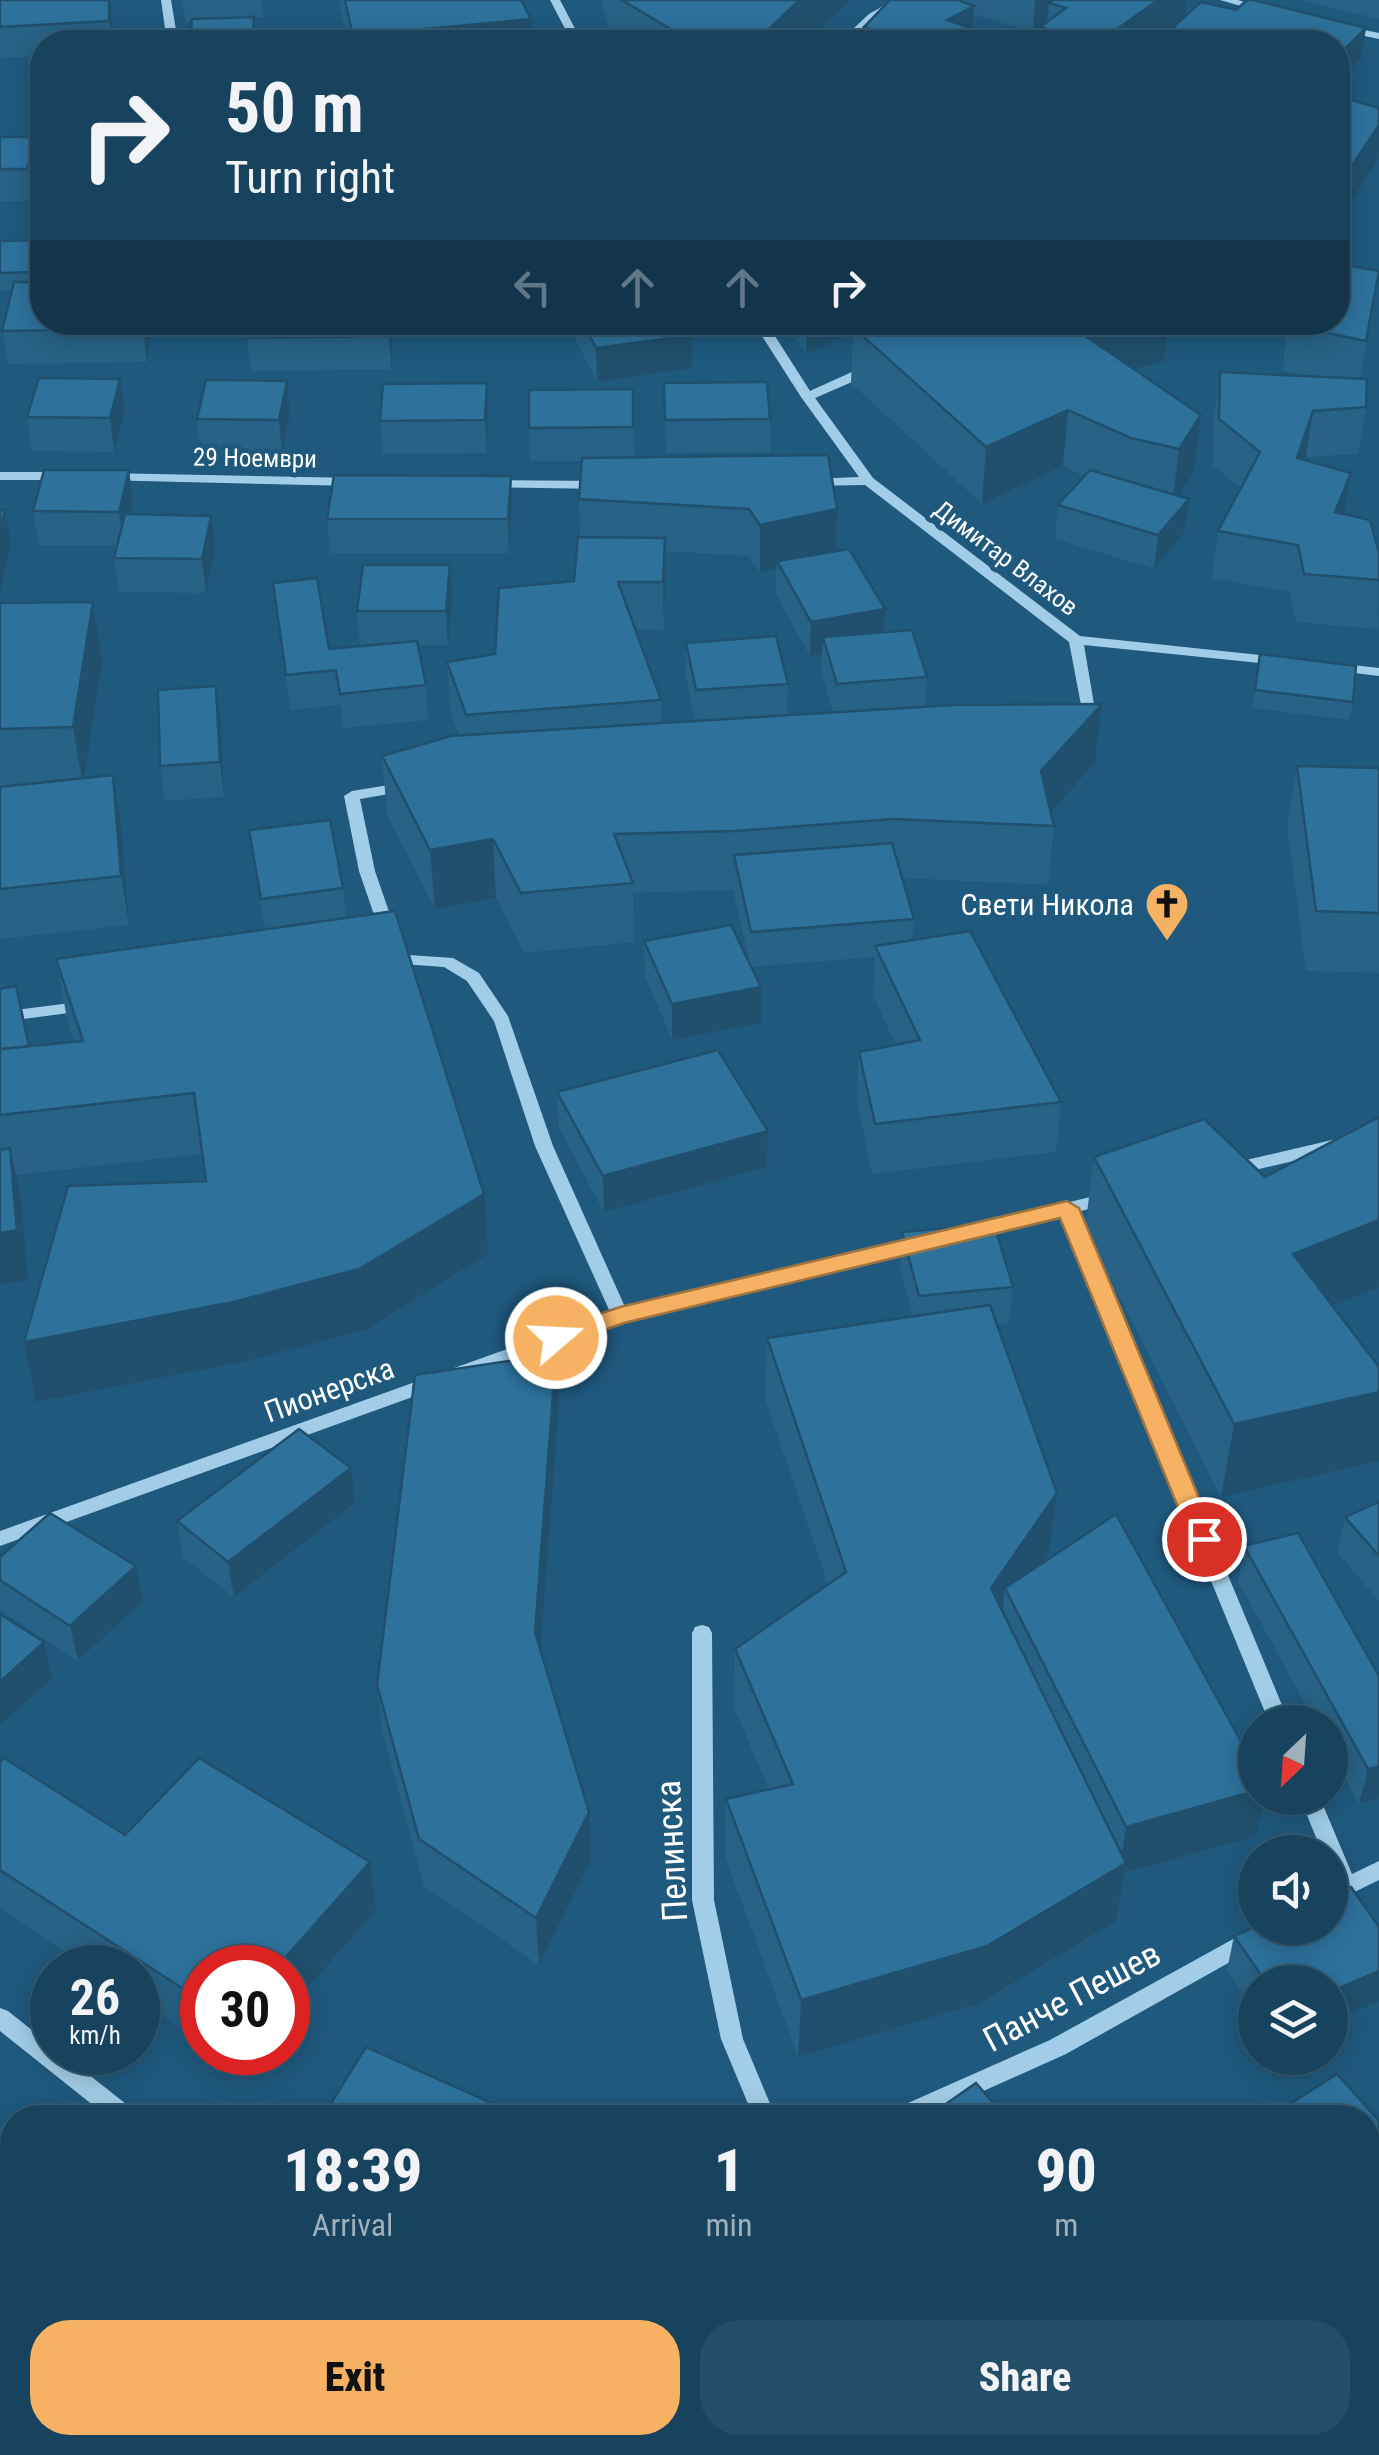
<!DOCTYPE html>
<meta charset="utf-8">
<style>
body{margin:0;font-family:"Roboto Condensed",sans-serif;background:#244e67;color:#f1f3f6;height:100vh;display:flex;flex-direction:column;font-size:38px;white-space:nowrap}
*{box-sizing:border-box;margin:0}
p{font-size:32px;color:#9eb0bc}
.icon{flex:none;width:55px;height:55px;fill:none;stroke:currentColor;stroke-width:2;stroke-linecap:round;stroke-linejoin:round}
.map{position:relative;flex:1;overflow:hidden}
.drawer{position:absolute;left:0px;top:2105px;width:1380px;height:350px;display:flex;flex-direction:column;background:#17435e;border-radius:40px 40px 0 0;box-shadow:0 5px 25px #0003,0 0 0 2px #365c73}
.drawer>*{flex:none}
.top-card{position:absolute;left:30px;top:30px;width:1320px;height:305px;border-radius:40px;box-shadow:0 5px 25px #0003,0 0 0 2px #365c73;background:#17435e;color:#f1f3f6;overflow:hidden}
.needle{width:65px;rotate:205deg}
.fabs{position:absolute;left:1238px;top:1705px;display:grid;gap:20px}
.fabs a{display:grid;place-items:center;width:110px;height:110px;border-radius:50%;background:#17435e;box-shadow:0 5px 25px #0003,0 0 0 2px #365c73;font-size:50px}
.speed{position:absolute;left:30px;top:1945px;display:flex;gap:20px;font-size:50px;font-weight:700;text-align:center}
.speed>*{display:grid;place-content:center;width:130px;height:130px;border-radius:50%;background:#17435e;box-shadow:0 5px 25px #0003,0 0 0 2px #365c73;line-height:1}
.speed small{font-size:25px;font-weight:400}
.speed .limit{border:15px solid #d22;background:#fff;color:#111}
.pin{position:absolute;display:grid;place-items:center;width:85px;height:85px;color:#fff;margin:-42px;border:5px solid #fff;border-radius:50%;box-shadow:0 2px 10px #0007}
.me{position:absolute;width:110px;margin:-55px;rotate:71deg;stroke-linejoin:round;filter:drop-shadow(0 0 8px #0008)}
.turn{display:flex;align-items:center;gap:35px;height:210px;padding:0 30px;font-size:45px}
.turn .icon{width:130px;height:130px;stroke-width:2.5}
.turn b{display:block;font-size:70px;line-height:85px}
.lanes{display:flex;align-items:center;height:95px;padding:0 30px;background:#0003;justify-content:center;gap:50px;direction:ltr}
.lanes .off{opacity:.35}
.eta{display:flex;justify-content:space-evenly;align-items:center;height:170px;text-align:center}
.eta b{font-size:60px;font-weight:800;line-height:70px}
.primary-button{display:flex;gap:20px;margin-top:auto;padding:20px 30px}
.primary-button a{flex:1;height:115px;border-radius:40px;background:#f6b262;color:#111;font-size:40px;font-weight:800;line-height:115px;text-align:center}
.primary-button a+a{background:#244e67;color:#f1f3f6}
.map>svg:first-child{display:block}
.lines{fill:none;stroke-linecap:round;stroke-linejoin:round}
.minor{fill:#a2cde8;fill-rule:evenodd}
.wall{fill:#286286;fill-rule:evenodd}
.shaded-wall{fill:#20506d}
.building{fill:#2e729c;stroke:#20506d;stroke-width:2.5}
.route{fill:#f6b262;stroke:#a07440;stroke-width:2.5}
.labels{text-anchor:middle;dominant-baseline:central;stroke-width:10;stroke-linejoin:round;paint-order:stroke}
.far-street-label{font-size:25px;fill:#fff;stroke:#1f597e}
.poi-label{font-size:30px;fill:#fff;stroke:#1f597e;text-anchor:end}
.street-label{font-size:30px;fill:#fff;stroke:#1f597e}
.near-street-label{font-size:35px;fill:#fff;stroke:#1f597e}
</style>
<div class="map">
<svg width="1379" height="2455" viewBox="0 0 1379 2455">
<rect width="100%" height="100%" fill="#1f597e"/>
<g class="lines">
<g class="minor">
<polygon points="161,0 171,0 178,42 167,42"/>
<polygon points="550,0 560,0 582,42 572,42"/>
<polygon points="894,0 907,0 877,18 850,42 839,42 869,14"/>
<polygon points="1220,0 1238,0 1267,9 1262,12"/>
<polygon points="1345,26 1379,33 1379,39 1341,31 1341,27"/>
<polygon points="753,322 766,322 810,391 865,366 875,366 875,372 815,398 873,478 1080,636 1279,657 1286,661 1279,665 1084,645 1098,728 1091,732 1086,731 1069,642 865,485 805,486 803,483 810,479 859,477 801,397"/>
<polygon points="0,472 64,472 71,476 64,480 0,480"/>
<polygon points="105,473 354,478 361,482 354,486 100,480 98,477"/>
<polygon points="490,480 604,481 611,485 604,489 485,487 483,484"/>
<polygon points="1335,663 1379,668 1379,676 1330,670 1330,664"/>
<polygon points="407,782 415,787 412,790 360,799 375,871 397,935 389,940 381,935 359,871 344,796 352,791"/>
<polygon points="394,954 453,958 479,973 508,1016 553,1146 625,1307 921,1237 930,1243 921,1249 623,1321 0,1546 0,1531 610,1312 535,1146 494,1021 467,981 444,967 388,963 386,959"/>
<polygon points="86,1001 92,1002 94,1006 92,1010 0,1022 0,1012"/>
<polygon points="1379,1129 1379,1141 1229,1176 1220,1170 1229,1164"/>
<polygon points="1111,1192 1120,1198 1117,1202 1077,1212 1289,1722 1269,1722 1061,1216 971,1238 962,1232 971,1226"/>
<polygon points="702,1625 709,1627 712,1633 714,1900 743,2039 776,2118 754,2118 721,2039 692,1900 692,1633 695,1627"/>
<polygon points="1300,1798 1320,1798 1352,1874 1379,1861 1379,1880 1330,1904 1330,1885 1334,1883 1330,1873 1330,1852 1322,1852"/>
<polygon points="1255,1927 1283,1928 1280,1934 1066,2054 923,2118 887,2118 890,2111 1050,2040"/>
<polygon points="0,2008 8,2011 52,2046 52,2052 60,2052 135,2111 138,2118 109,2118 0,2031"/>
<polygon points="0,2199 12,2206 12,2230 0,2224"/>
<polygon points="269,2442 300,2442 308,2455 278,2455"/>
<polygon points="532,2442 563,2442 572,2455 541,2455"/>
<path d="M1056,2442C1073,2442 1097,2437 1105,2455C1088,2455 1064,2455 1056,2442Z"/>
</g>
</g>
<g class="wall">
<polygon points="0,0 110,0 113,42 42,42 42,56 0,58"/>
<polygon points="182,0 261,0 263,17 254,17 255,40 190,42 192,22 186,23"/>
<polygon points="339,0 521,0 531,19 532,42 348,42"/>
<polygon points="601,0 850,0 807,42 613,42"/>
<polygon points="890,0 1187,0 1185,16 1201,2 1236,10 1247,0 1253,0 1366,28 1361,58 1338,83 1338,42 1170,42 1171,29 1153,42 1039,42 1040,27 1033,32 973,14 972,29 1011,42 864,42 864,27"/>
<polygon points="1300,0 1379,0 1379,19"/>
<polygon points="42,67 42,108 36,108 33,92"/>
<polygon points="0,137 41,169 32,201 0,201"/>
<polygon points="42,240 42,322 154,322 147,362 8,364 2,331 12,290 0,291 0,241"/>
<polygon points="1379,271 1360,378 1366,407 1358,454 1306,457 1305,460 1351,473 1344,514 1379,553 1378,629 1296,622 1290,592 1212,578 1218,531 1241,489 1213,465 1214,418 1220,372 1303,375 1283,371 1286,330 1266,322 1338,322"/>
<polygon points="394,322 391,369 251,371 247,338"/>
<polygon points="567,322 685,322 692,368 597,382"/>
<polygon points="784,322 1169,322 1164,361 1134,370 1201,415 1194,472 1178,496 1184,533 1154,569 1055,539 1058,505 1084,476 1063,466 982,504 851,383 853,333 806,353"/>
<polygon points="287,381 290,414 282,453 201,452 197,419"/>
<polygon points="487,383 488,416 487,453 383,454 380,421"/>
<polygon points="664,383 770,419 770,452 666,453"/>
<path d="M633,389L634,457L837,509L836,551L884,632L927,677L925,706L1102,704L1095,763L1051,813L1054,826L1048,885L902,878L914,919L912,940L1061,1102L1056,1152L872,1174L857,1101L859,1052L896,1045L873,996L875,957L751,967L761,987V1023L672,1040L645,976L644,941L750,964L733,890L633,893L634,942L524,953L496,898L435,909L387,815L382,756L459,736L450,710L447,662L495,654L574,581L580,537L579,499L582,461H530L529,428ZM665,551L748,556L760,572L776,569V595L810,656L822,654L821,671L833,712L787,715L788,684L686,643V677L695,721L661,723V700L635,630H664Z"/>
<polygon points="125,413 114,452 32,451 27,417"/>
<polygon points="129,470 133,503 131,514 211,516 215,550 206,593 119,592 114,558 117,545 39,545 33,511"/>
<polygon points="512,509 509,553 330,553 327,519"/>
<polygon points="273,583 329,649 374,645 360,645 357,611 452,600 448,645 418,645 426,685 428,720 343,728 340,705 290,710"/>
<polygon points="93,602 102,661 84,778 113,775 121,823 129,925 0,939 0,603"/>
<polygon points="1260,654 1353,702 1349,720 1252,708"/>
<polygon points="216,686 221,720 224,797 165,801 160,766"/>
<polygon points="1297,766 1379,768 1379,973 1306,971 1287,825"/>
<polygon points="249,830 343,888 346,918 488,1254 366,1330 242,1362 36,1402 24,1342 206,1181 202,1154 16,1175 21,1198 28,1280 0,1284 0,989 29,1046 74,1042 67,1019 56,959 265,930"/>
<polygon points="557,1092 768,1131 767,1167 604,1212 559,1128"/>
<polygon points="1379,1117 1379,1287 1332,1306 1221,1497 1085,1229 1094,1157 1265,1177"/>
<polygon points="902,1232 1013,1287 1009,1323 996,1324 1057,1493 1049,1552 1042,1563 1255,1798 1264,1798 1256,1836 1124,1873 1116,1921 980,2003 798,2057 725,1857 726,1799 769,1789 734,1708 735,1649 828,1585 765,1398 767,1338 913,1316 900,1268"/>
<polygon points="556,1354 559,1403 540,1649 591,1860 539,1965 424,1887 383,1733 377,1685"/>
<polygon points="351,1468 355,1503 234,1597 183,1557 177,1521"/>
<polygon points="1379,1502 1379,1601 1337,1552 1345,1517"/>
<polygon points="1244,1546 1379,1676 1379,1799 1359,1804 1330,1751 1330,1722 1315,1722 1238,1581"/>
<polygon points="0,1557 143,1601 78,1661 0,1610"/>
<polygon points="0,1762 125,1835 370,1862 376,1910 202,1968 202,2042 138,1999 138,1968 90,1968 0,1909"/>
<polygon points="1234,1936 1379,2001 1330,2022 1330,1982 1255,1982 1255,2012 1227,1970"/>
<polygon points="219,2052 250,2052 239,2066"/>
<polygon points="694,2442 871,2442 871,2446 859,2455 704,2455"/>
</g>
<g class="shaded-wall">
<polygon points="109,0 110,0 112,15 113,42 109,21"/>
<polygon points="799,0 850,0 807,42 735,42"/>
<polygon points="1035,0 1070,0 1049,3 1047,22 1033,32"/>
<polygon points="1158,0 1187,0 1185,19 1153,42 1099,42"/>
<polygon points="974,6 972,36 947,20"/>
<polygon points="531,19 532,42 354,42 353,36"/>
<polygon points="1366,28 1361,58 1338,83 1338,56"/>
<polygon points="1379,125 1379,158 1338,221 1338,187"/>
<polygon points="36,137 41,169 32,201 27,169"/>
<polygon points="144,322 154,322 147,362 143,329"/>
<polygon points="390,322 394,322 391,369 389,336"/>
<polygon points="807,322 867,322 854,328 853,333 806,353"/>
<polygon points="1109,322 1169,322 1164,361 1072,387 1078,331"/>
<polygon points="692,335 692,368 597,382 596,348"/>
<polygon points="120,379 125,413 114,452 110,418"/>
<polygon points="287,381 290,414 282,453 279,420"/>
<polygon points="487,383 488,416 487,453 485,420"/>
<polygon points="1068,410 1063,466 982,504 986,447"/>
<polygon points="1313,411 1306,457 1290,505 1297,458"/>
<polygon points="1201,415 1194,472 1172,506 1179,449"/>
<polygon points="129,470 133,503 124,545 119,512"/>
<polygon points="1351,473 1343,520 1335,512"/>
<polygon points="511,476 512,509 509,553 508,519"/>
<polygon points="1189,499 1184,533 1154,569 1158,535"/>
<polygon points="837,509 836,557 777,561 776,569 760,572 760,525"/>
<polygon points="5,510 11,544 0,592 0,532"/>
<polygon points="211,516 215,550 206,593 202,559"/>
<polygon points="665,538 665,585 664,630 663,582"/>
<polygon points="450,565 452,600 448,645 446,611"/>
<polygon points="93,602 102,661 83,786 73,727"/>
<polygon points="885,609 883,643 823,637 822,654 810,656 811,622"/>
<polygon points="216,686 221,720 224,797 220,762"/>
<polygon points="1102,704 1095,763 1040,825 1041,771"/>
<polygon points="113,775 121,823 129,925 121,876"/>
<polygon points="493,839 496,898 435,909 430,850"/>
<polygon points="761,987 761,1023 672,1040 672,1004"/>
<polygon points="768,1131 767,1167 604,1212 603,1176"/>
<polygon points="10,1148 21,1198 28,1280 0,1284 0,1233"/>
<polygon points="484,1194 488,1254 366,1330 242,1362 36,1402 24,1342"/>
<polygon points="1379,1220 1379,1287 1279,1327 1293,1254"/>
<polygon points="556,1354 559,1403 538,1681 535,1632"/>
<polygon points="1379,1392 1379,1461 1221,1497 1234,1424"/>
<polygon points="351,1468 355,1503 234,1597 228,1562"/>
<polygon points="1057,1493 1049,1552 1014,1605 1005,1588 1001,1623 991,1588"/>
<polygon points="136,1566 143,1601 78,1661 70,1626"/>
<polygon points="44,1642 52,1678 0,1725 0,1682"/>
<polygon points="1379,1766 1379,1799 1359,1804 1368,1769"/>
<polygon points="1255,1791 1255,1798 1264,1798 1256,1836 1124,1873 1116,1921 980,2003 798,2057 801,2000 1120,1867 1126,1827"/>
<polygon points="589,1812 591,1860 539,1965 536,1918"/>
<polygon points="370,1862 376,1910 288,2010 288,1968 276,1968"/>
<polygon points="1379,1971 1379,2001 1330,2022 1330,1992"/>
<polygon points="236,2052 250,2052 239,2066"/>
<polygon points="1379,2164 1379,2190 1368,2198 1368,2172"/>
<polygon points="839,2442 871,2442 871,2446 859,2455 823,2455"/>
</g>
<g class="building">
<polygon points="0,0 109,0 109,21 0,27"/>
<polygon points="345,0 521,0 531,19 353,36"/>
<polygon points="622,0 799,0 761,37 735,42 692,42"/>
<polygon points="890,0 958,0 974,6 947,20 1011,42 908,42 864,27"/>
<polygon points="1053,0 1158,0 1099,42 1093,42 1040,27 1066,8 1049,3"/>
<polygon points="1247,0 1253,0 1366,28 1338,56 1338,42 1228,42 1172,28 1201,2 1236,10"/>
<polygon points="254,17 253,40 204,40 203,42 190,42 192,19"/>
<polygon points="204,40 274,41 274,42 203,42"/>
<polygon points="42,67 42,92 33,92"/>
<polygon points="1348,99 1379,108 1379,125 1338,187 1338,103"/>
<polygon points="0,137 36,137 27,169 0,169"/>
<polygon points="42,240 42,272 0,273 0,241"/>
<polygon points="1338,264 1379,271 1366,341 1290,325 1290,322 1338,322"/>
<polygon points="14,282 42,282 42,322 144,322 143,329 2,331"/>
<polygon points="249,322 390,322 389,336 247,338"/>
<polygon points="583,322 685,322 692,335 596,348"/>
<polygon points="868,322 1109,322 1078,331 1201,415 1179,449 1131,438 1068,410 986,447 854,328"/>
<polygon points="1220,372 1367,379 1366,407 1313,411 1297,458 1351,473 1335,512 1370,520 1379,553 1379,580 1304,574 1298,545 1218,531 1260,452 1219,419"/>
<polygon points="39,378 120,379 110,418 27,417"/>
<polygon points="206,380 287,381 279,420 197,419"/>
<polygon points="767,382 770,419 665,420 664,383"/>
<polygon points="487,383 485,420 380,421 383,384"/>
<polygon points="633,389 633,427 529,428 529,390"/>
<polygon points="828,455 837,509 760,525 749,509 579,499 582,458"/>
<polygon points="44,470 129,470 119,512 33,511"/>
<polygon points="1090,470 1189,499 1158,535 1058,505"/>
<polygon points="334,475 511,476 508,519 327,519"/>
<polygon points="0,510 5,510 0,532"/>
<polygon points="125,514 211,516 202,559 114,558"/>
<polygon points="578,537 665,538 663,582 618,582 661,700 466,715 447,662 495,654 499,588 574,581"/>
<polygon points="849,549 885,609 811,622 777,561"/>
<polygon points="363,565 450,565 446,611 357,611"/>
<polygon points="317,578 329,649 417,641 426,685 340,694 336,670 286,675 273,583"/>
<polygon points="93,602 73,727 0,729 0,603"/>
<polygon points="912,630 927,677 837,684 823,637"/>
<polygon points="776,636 788,684 696,690 686,643"/>
<polygon points="1260,654 1356,666 1353,702 1255,690"/>
<polygon points="216,686 220,762 160,766 158,690"/>
<polygon points="1102,704 1041,771 1054,826 893,819 734,831 614,834 633,883 521,893 493,839 430,850 382,756 451,736 953,705"/>
<polygon points="1297,766 1379,768 1379,913 1316,911"/>
<polygon points="113,775 121,876 0,889 0,787"/>
<polygon points="330,820 343,888 261,899 249,830"/>
<polygon points="892,843 914,919 751,932 734,855"/>
<polygon points="395,911 484,1194 359,1269 233,1302 24,1342 68,1186 206,1181 194,1093 0,1115 0,1049 83,1041 56,959"/>
<polygon points="731,925 761,987 672,1004 644,941"/>
<polygon points="970,931 1061,1102 875,1124 859,1052 920,1040 875,946"/>
<polygon points="16,986 29,1046 0,1049 0,989"/>
<polygon points="718,1050 768,1131 603,1176 557,1092"/>
<polygon points="1379,1117 1379,1220 1293,1254 1379,1367 1379,1392 1234,1424 1094,1157 1204,1119 1265,1177"/>
<polygon points="10,1148 17,1230 0,1233 0,1150"/>
<polygon points="994,1224 1013,1287 919,1296 902,1232"/>
<polygon points="990,1305 1057,1493 991,1588 1126,1863 987,1946 801,2000 726,1799 793,1784 735,1649 846,1572 767,1338"/>
<polygon points="556,1354 535,1632 589,1812 536,1918 419,1839 377,1685 415,1375"/>
<polygon points="299,1429 351,1468 228,1562 177,1521"/>
<polygon points="1379,1502 1379,1556 1345,1517"/>
<polygon points="50,1513 136,1566 70,1626 0,1580 0,1557"/>
<polygon points="1116,1514 1255,1767 1255,1791 1126,1827 1005,1588"/>
<polygon points="1298,1533 1379,1676 1379,1766 1368,1769 1244,1546"/>
<polygon points="0,1614 44,1642 0,1682"/>
<polygon points="4,1758 125,1835 199,1758 370,1862 276,1968 202,1968 202,2001 0,1870 0,1762"/>
<polygon points="1351,1887 1379,1927 1379,1971 1330,1992 1330,1982 1266,1982 1234,1936 1255,1927 1330,1928 1330,1896"/>
<polygon points="366,2047 525,2118 322,2118"/>
<polygon points="1337,2074 1379,2121 1379,2164 1368,2172 1368,2118 1268,2118"/>
<polygon points="976,2083 1006,2118 926,2118"/>
<polygon points="719,2442 839,2442 823,2455 729,2455"/>
</g>
<polygon class="route" points="1067,1201 1079,1208 1216,1539 1212,1546 1195,1546 1191,1539 1060,1218 624,1323 556,1347 544,1338 547,1332 620,1307"/>
<defs>
<symbol id="church-pin" viewBox="-11 -11 22 30"><path d="M0 17L-7.5 6A9.5 9.5 0 1 1 7.5 6Z" fill="#f6b262" stroke="#1f597e"/><path d="M-1.2-6h2.4v3.5h3.3v2.4h-3.3V6h-2.4V-.1h-3.3v-2.4h3.3Z" fill="#111"/></symbol>
</defs>
<g fill-rule="evenodd">
<use href="#church-pin" x="1142" y="879" width="50" height="68"/>
</g>
<g class="labels">
<g class="far-street-label">
<text transform="translate(255 458) rotate(1)">29 Ноември</text>
<text transform="translate(1006 558) rotate(37)">Димитар Влахов</text>
</g>
<g class="poi-label">
<text x="1134" y="904">Свети Никола</text>
</g>
<g class="street-label">
<text transform="translate(329 1390) rotate(-20)">Пионерска</text>
</g>
<g class="near-street-label">
<text transform="translate(672 1851) rotate(-93)">Пелинска</text>
<text transform="translate(1072 1997) rotate(-28)">Панче Пешев</text>
</g>
</g>
</svg>
<div class="fabs">
<a><svg class="needle" viewBox="-14 -14 28 28"><path d="M0-13l5 13h-10z" fill="#e53935"/><path d="M0 13l5-13h-10z" fill="#9eb0bc"/></svg></a>
<a><svg class="icon" aria-label="sound" viewBox="0 0 24 24"><path d="M4 9h4l5-4v14l-5-4H4zM17 9q2 3 0 6"/></svg></a>
<a><svg class="icon" aria-label="layers" viewBox="0 0 24 24"><path d="M12 4l9 5-9 5-9-5zM3 14l9 5 9-5"/></svg></a>
</div>
<div class="speed"><div>26<small>km/h</small></div><div class="limit">30</div></div>
<div class="pin" style="left:1204px;top:1539px;background:#d93025"><svg class="icon" aria-label="arrive" viewBox="0 0 24 24"><path d="M6 21V4h12l-3 4 3 4H6"/></svg></div>
<svg class="me" style="left:556px;top:1338px" viewBox="-20 -20 40 40"><circle r="17" fill="#f6b262" stroke="#fff" stroke-width="3"/><path d="M0-11L8 9 0 5-8 9z" fill="#fff"/></svg>
<div class="top-card">
<div class="turn"><svg class="icon" aria-label="right" viewBox="0 0 24 24"><path d="M7 20v-9h11M14 6l5 5-5 5"/></svg><div><b>50 m</b>Turn right</div></div>
<div class="lanes"><svg class="icon off" aria-label="left" viewBox="0 0 24 24"><path d="M17 20v-9H6M10 6l-5 5 5 5"/></svg><svg class="icon off" aria-label="ahead" viewBox="0 0 24 24"><path d="M12 20V5M6 11l6-6 6 6"/></svg><svg class="icon off" aria-label="ahead" viewBox="0 0 24 24"><path d="M12 20V5M6 11l6-6 6 6"/></svg><svg class="icon" aria-label="right" viewBox="0 0 24 24"><path d="M7 20v-9h11M14 6l5 5-5 5"/></svg></div>
</div>
<section class="drawer">
<div class="eta">
<div><b>18:39</b><p>Arrival</p></div>
<div><b>1</b><p>min</p></div>
<div><b>90</b><p>m</p></div>
</div>
<div class="primary-button"><a>Exit</a><a>Share</a></div>
</section>
</div>
